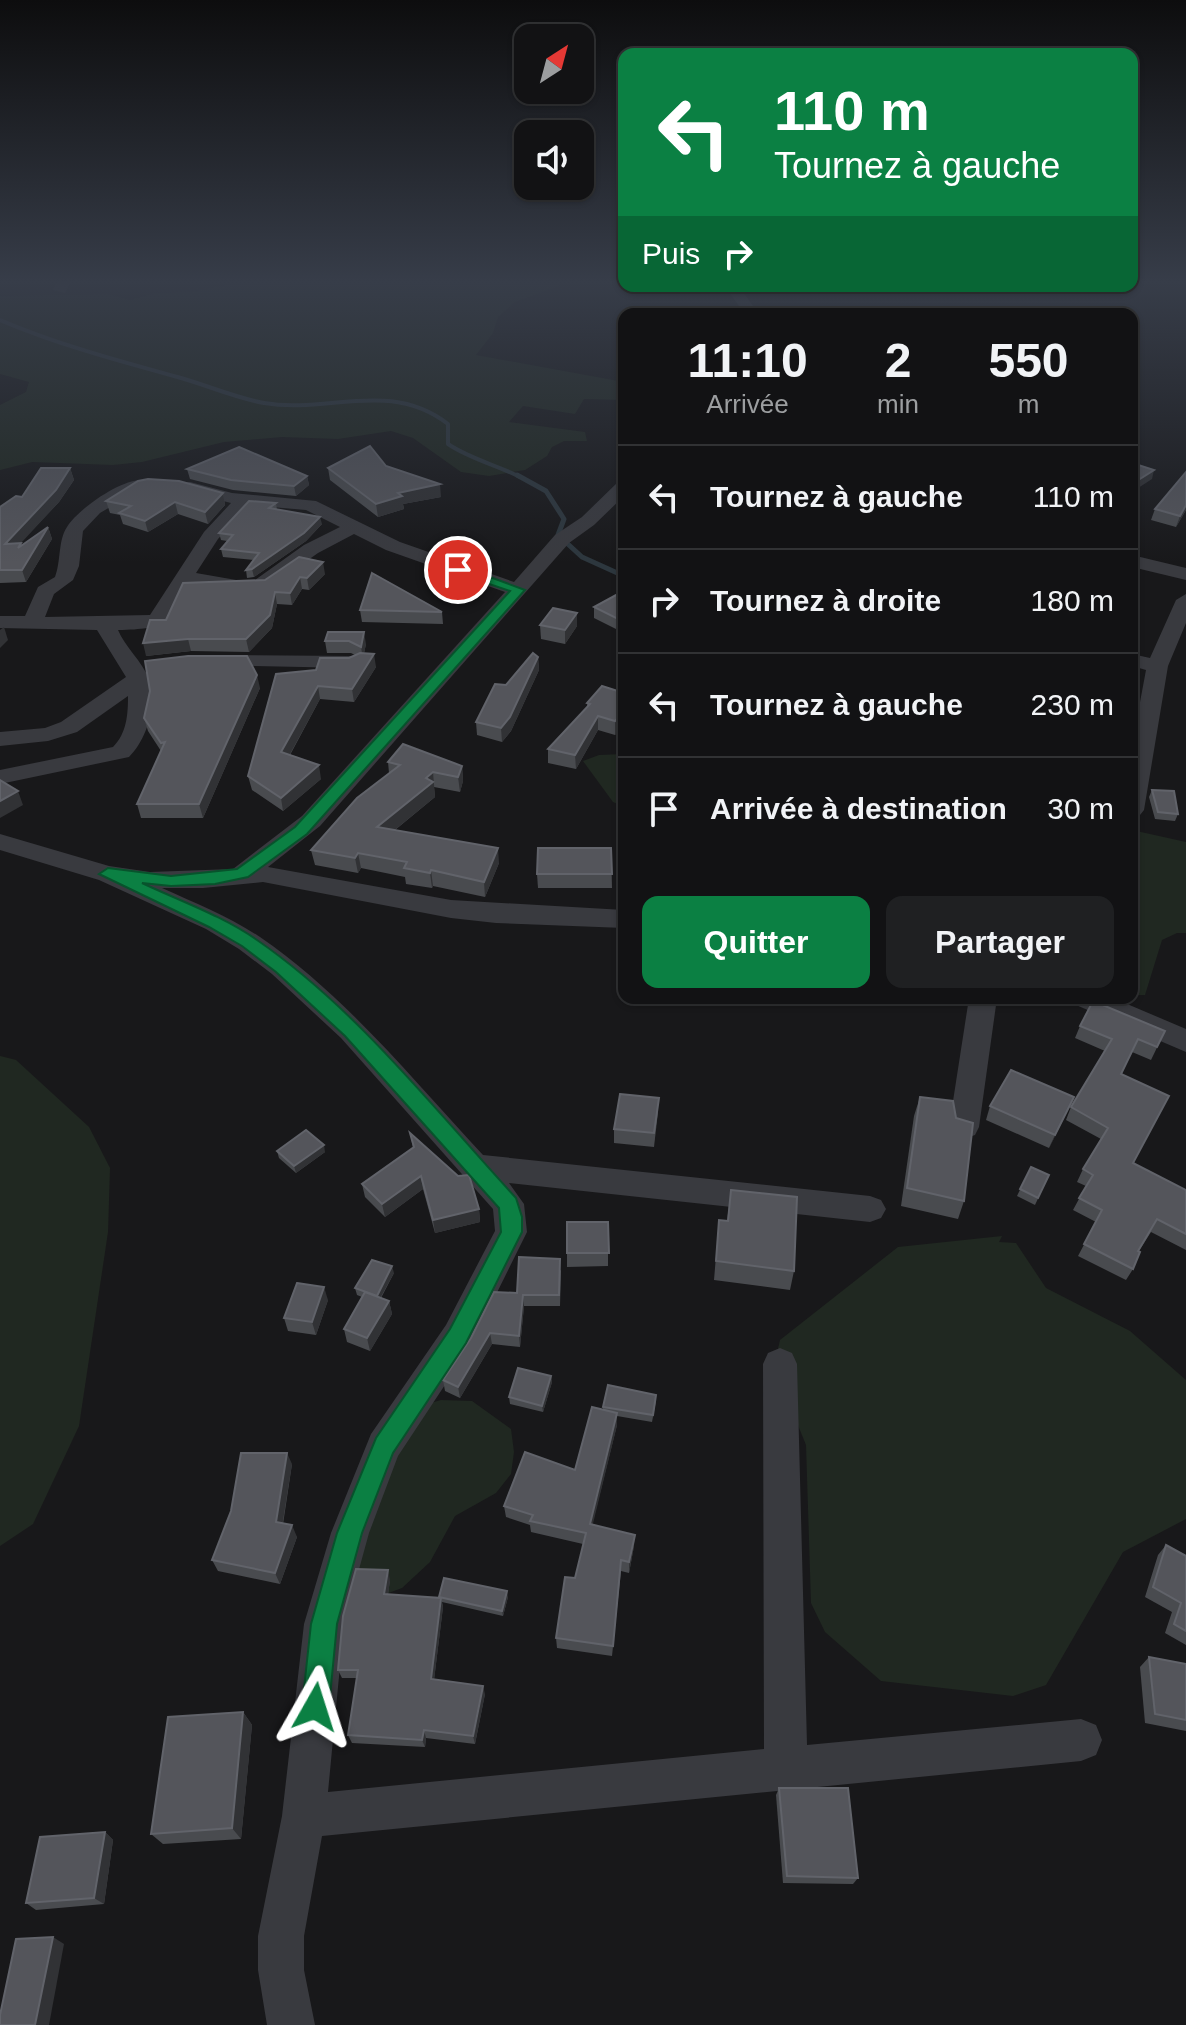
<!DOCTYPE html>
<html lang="fr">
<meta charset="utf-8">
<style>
body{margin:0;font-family:Arial,sans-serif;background:#1f2022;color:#f1f3f6;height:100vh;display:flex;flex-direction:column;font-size:30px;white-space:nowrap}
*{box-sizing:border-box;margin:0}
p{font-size:26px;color:#9c9ea0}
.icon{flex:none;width:44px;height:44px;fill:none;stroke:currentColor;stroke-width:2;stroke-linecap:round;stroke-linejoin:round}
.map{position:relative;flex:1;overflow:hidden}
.details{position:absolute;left:618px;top:308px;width:520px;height:696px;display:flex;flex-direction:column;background:#121214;border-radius:16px;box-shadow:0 2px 6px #0004,0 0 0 2px #313234}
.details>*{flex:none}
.top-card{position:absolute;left:618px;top:48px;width:520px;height:244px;border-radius:16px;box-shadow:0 2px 6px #0004,0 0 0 2px #313234;background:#0b8043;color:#fff;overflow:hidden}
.needle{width:52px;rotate:36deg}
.buttons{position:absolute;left:514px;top:24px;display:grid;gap:16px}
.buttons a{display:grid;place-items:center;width:80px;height:80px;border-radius:16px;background:#121214;box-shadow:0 2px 6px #0004,0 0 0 2px #313234;font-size:40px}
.pin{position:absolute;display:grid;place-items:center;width:68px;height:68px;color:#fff;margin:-34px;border:4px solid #fff;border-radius:50%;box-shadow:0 2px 8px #0007}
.me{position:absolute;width:88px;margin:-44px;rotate:6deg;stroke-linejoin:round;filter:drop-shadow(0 0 6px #0008)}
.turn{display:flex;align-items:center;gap:28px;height:168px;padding:0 24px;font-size:36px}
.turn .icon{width:104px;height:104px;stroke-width:2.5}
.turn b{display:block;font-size:56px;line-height:68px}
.then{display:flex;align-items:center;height:76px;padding:0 24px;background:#0003;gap:16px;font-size:30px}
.eta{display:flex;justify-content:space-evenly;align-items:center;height:136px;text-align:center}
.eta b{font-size:48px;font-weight:600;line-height:56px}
.primary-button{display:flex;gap:16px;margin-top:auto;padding:16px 24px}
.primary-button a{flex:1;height:92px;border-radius:16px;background:#0b8043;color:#fff;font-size:32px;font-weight:600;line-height:92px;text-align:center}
.primary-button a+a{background:#1f2022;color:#f1f3f6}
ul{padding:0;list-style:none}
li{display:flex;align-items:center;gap:24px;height:104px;padding:0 24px;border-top:2px solid #313234}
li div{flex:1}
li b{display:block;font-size:30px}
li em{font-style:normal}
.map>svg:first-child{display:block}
.green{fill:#202821}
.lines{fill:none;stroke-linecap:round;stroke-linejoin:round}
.stream-far1{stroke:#2d373e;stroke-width:4}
.stream{stroke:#2d373e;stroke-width:5}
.minor{fill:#393a3f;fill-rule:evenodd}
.wall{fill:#494b4f}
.shaded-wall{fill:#313235}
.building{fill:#54555b;stroke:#61636a;stroke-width:2}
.route{fill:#0b8043;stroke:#07532c;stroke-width:2}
</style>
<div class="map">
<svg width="1186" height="2025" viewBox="0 0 1186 2025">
<rect width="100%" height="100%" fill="#18181a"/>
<g class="green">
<polygon points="252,279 578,279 515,302 498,317 493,333 476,355 624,382 624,400 584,399 575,414 523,406 509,422 585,432 587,441 564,441 552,447 547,456 525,470 489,476 461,472 413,438 391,431 338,439 282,437 224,442 142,462 113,465 32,462 0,470 0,405 26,392 29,382 0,374 0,296 108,294 130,300 156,293 193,292"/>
<polygon points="624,754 624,807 613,802 583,761 599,755"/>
<polygon points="1132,830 1186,842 1186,933 1177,933 1162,940 1145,995 1132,995"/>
<polygon points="0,1056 16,1060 89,1127 110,1168 108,1232 79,1426 33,1524 0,1546"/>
<polygon points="1002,1236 999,1242 1016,1243 1046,1288 1130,1331 1186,1380 1186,1519 1123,1552 1046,1685 1013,1696 881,1681 825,1632 811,1603 806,1445 774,1366 780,1340 898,1247"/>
<polygon points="441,1400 472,1401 511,1429 514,1452 511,1474 496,1493 455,1516 430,1562 402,1588 359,1604 334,1594 417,1407"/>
</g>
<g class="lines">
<path class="stream-far1" d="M0,320C59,345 119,361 181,378C209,386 236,398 264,403C329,414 389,379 448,424V444C470,459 497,465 520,477"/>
<polyline class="stream" points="517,475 546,491 564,519 558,535 582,557 624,576"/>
<g class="minor">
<polygon points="58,279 72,279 65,293 53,290"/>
<polygon points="725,286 739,286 755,309 752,314 738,314 741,309"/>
<path d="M141,480L150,485L147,489L139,490L100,513L83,531L79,566L73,580L54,594L45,617L150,615L204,532L231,503L184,491L181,487L184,483L190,482L232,493L316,501L400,542L514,582L555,535L582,517L618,482L624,481V496L594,525L569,543L320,826L268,867L451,900L624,910V928L496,923L451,918L263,882L203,888H162C195,903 230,917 260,937C346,996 413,1080 483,1155L870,1196L881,1200L886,1209L881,1218L870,1222L509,1183L524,1204L527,1232L470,1347L398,1456L369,1533L344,1624L328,1792L764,1749L763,1364L768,1353L780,1348L792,1353L797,1364L807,1745L1081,1719L1096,1725L1102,1740L1096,1755L1081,1761L322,1836L304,1936V1970L315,2025H267L258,1970V1936L282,1816L304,1624L331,1533L371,1434L446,1325L495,1231L493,1209L341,1038L272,974L239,949L206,929L99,880L0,850V834L109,866L150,872L233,869L302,816L505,592L386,550L354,534L318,553L267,589L242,593L190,584C164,624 168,629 118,630C125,647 142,661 149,679C158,704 147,739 129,757L0,784V770L113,747C127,733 128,714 128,696L77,732L48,741L0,746V732L45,728L61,722L126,677L97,630L0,628V616H25L38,587L55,577C61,562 58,540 67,527C78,509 120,480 141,480ZM249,505L306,510L340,527L304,545L255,580L242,581L196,573L218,539Z"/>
<polygon points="1132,555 1186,568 1186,580 1132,567"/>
<polygon points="1186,594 1186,623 1168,666 1144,810 1140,815 1132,818 1132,745 1146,670 1132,666 1132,654 1150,658 1176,600"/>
<polygon points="212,655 351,656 362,662 351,668 205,665 201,661"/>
<polygon points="969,998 997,998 979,1127 975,1135 964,1139 953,1135 949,1127"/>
<polygon points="1072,998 1113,998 1186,1029 1186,1052 1076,1005"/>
</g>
</g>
<g class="wall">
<polygon points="386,466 441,497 403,504 404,509 378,517 330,480 328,468"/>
<polygon points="70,468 74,480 59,502 20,543 22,546 48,527 52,539 26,582 0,583 0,507 22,497"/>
<polygon points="187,469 307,476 309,485 296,496 233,490 190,479"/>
<polygon points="223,493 225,505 208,524 178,514 148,532 123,524 120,515 110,513 106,501"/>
<polygon points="276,503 277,510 322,524 306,541 254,577 247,578 246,570 254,560 223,557 221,549 227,541 221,540 219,533"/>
<polygon points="1155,509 1186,510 1176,527 1151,520"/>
<polygon points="325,574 309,590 302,589 292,605 277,604 272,628 249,652 191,651 146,656 166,620 265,580"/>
<polygon points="624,597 624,633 594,618 594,607"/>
<polygon points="360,610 442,612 443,624 362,622"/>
<polygon points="577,613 577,626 565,644 541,639 540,625"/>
<polygon points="328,632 366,644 364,653 376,667 354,702 320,699 290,755 321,779 283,811 252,790 248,776 316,670 355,655 351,653 327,653 325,641"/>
<polygon points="538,657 539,670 511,731 502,742 477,735 476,722 506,685"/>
<polygon points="260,688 203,818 141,818 137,804 161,751 148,731 144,718 150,691"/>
<polygon points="624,693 624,724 615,735 598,730 576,769 548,763 548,749 587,708 587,703"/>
<polygon points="388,762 462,766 463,781 460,792 434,787 435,797 395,830 499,863 485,897 433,886 432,888 406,884 405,877 361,868 358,873 315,865 311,850 389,773"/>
<polygon points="1152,790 1178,814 1175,821 1155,819 1149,797"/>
<polygon points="611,848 612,888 538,888 537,874"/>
<polygon points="1080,1026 1165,1031 1151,1060 1132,1052 1121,1074 1133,1163 1186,1190 1186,1250 1151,1232 1139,1251 1133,1269 1126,1280 1078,1256 1096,1222 1073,1210 1086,1186 1077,1182 1083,1169 1101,1139 1066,1120 1071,1107 1105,1051 1075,1038"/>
<polygon points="920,1097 964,1201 958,1219 901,1206 914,1116"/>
<polygon points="1074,1097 1049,1148 986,1120 990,1106"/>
<polygon points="658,1112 654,1147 614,1143 614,1129"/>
<polygon points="410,1133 479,1209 480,1222 435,1233 423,1189 385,1217 365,1197 362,1184 413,1148"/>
<polygon points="277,1151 325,1152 296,1173 279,1158"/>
<polygon points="1031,1167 1049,1175 1035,1205 1017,1196"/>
<polygon points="731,1190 794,1271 790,1290 714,1280 719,1220 727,1221"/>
<polygon points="567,1222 608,1222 608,1266 567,1267"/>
<polygon points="561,1270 560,1306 524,1306 520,1347 492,1344 460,1398 445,1391 443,1380 517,1293"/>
<polygon points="394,1273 381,1298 389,1301 392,1314 370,1351 347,1342 344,1329 362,1297 357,1295 355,1288"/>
<polygon points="328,1300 316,1335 288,1331 284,1318"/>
<polygon points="551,1376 552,1382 543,1412 510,1404 509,1397"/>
<polygon points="656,1401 652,1422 617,1416 617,1425 592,1525 634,1546 629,1573 621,1571 612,1656 557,1648 556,1638 575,1578 583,1544 531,1532 530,1525 506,1517 504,1506 575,1470 603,1410 603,1407"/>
<polygon points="292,1464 283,1524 297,1537 280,1584 218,1571 212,1560"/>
<polygon points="1166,1545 1186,1556 1186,1645 1165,1633 1172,1612 1145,1597 1158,1555"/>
<polygon points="390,1580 388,1594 439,1598 508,1597 503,1616 442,1602 443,1607 434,1680 485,1694 475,1744 426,1738 425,1747 352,1743 348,1735 357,1678 342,1678 338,1670"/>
<polygon points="1149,1657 1186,1664 1186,1731 1145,1723 1140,1667"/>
<polygon points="243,1712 252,1725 241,1839 163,1844 151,1834"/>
<polygon points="779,1788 858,1878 853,1884 783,1883 776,1795"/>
<polygon points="105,1832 113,1840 104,1904 36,1910 26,1903"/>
</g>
<g class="shaded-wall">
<polygon points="70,468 74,480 59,502 9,556 5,544"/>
<polygon points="1154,470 1152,479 1132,492 1132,484"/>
<polygon points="307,476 309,485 296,496 294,486"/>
<polygon points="440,484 441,497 403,504 404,509 378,517 376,504 398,493"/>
<polygon points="223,493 225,505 208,524 205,512"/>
<polygon points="175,502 178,514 148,532 145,521"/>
<polygon points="1186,505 1186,510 1176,527 1180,516"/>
<polygon points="320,517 322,524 306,541 254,577 252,569"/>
<polygon points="48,527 52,539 26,582 22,570"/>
<polygon points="323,562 325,574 309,590 307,578"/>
<polygon points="300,577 302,589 292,605 290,593"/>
<polygon points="275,592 277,604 272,628 249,652 246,639"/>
<polygon points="577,613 577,626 565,644 565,630"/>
<polygon points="4,627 8,640 0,648 0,630"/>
<polygon points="364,632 366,644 363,659 361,647"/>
<polygon points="188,639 191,651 146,656 143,643"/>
<polygon points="374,654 376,667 354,702 352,689"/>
<polygon points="538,657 539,670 511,731 502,742 501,728"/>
<polygon points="257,675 260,688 203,818 199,804"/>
<polygon points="318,686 320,699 284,765 281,752"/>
<polygon points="624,711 624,724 615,735 615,721"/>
<polygon points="598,716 598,730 576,769 575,755"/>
<polygon points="319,765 321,779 283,811 281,798"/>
<polygon points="462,766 463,781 460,792 458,777"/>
<polygon points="433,772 435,797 380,842 377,827"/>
<polygon points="18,791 23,805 0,818 0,801"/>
<polygon points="498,848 499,863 485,897 484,882"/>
<polygon points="358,853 361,868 358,873 355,858"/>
<polygon points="431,870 433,886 432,888 430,873"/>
<polygon points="1074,1097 1068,1111 1049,1148 1055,1135"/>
<polygon points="324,1145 325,1152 296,1173 294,1166"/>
<polygon points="421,1176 423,1189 385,1217 382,1204"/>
<polygon points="479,1209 480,1222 435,1233 433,1220"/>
<polygon points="392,1266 394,1273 378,1302 377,1296"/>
<polygon points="324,1287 328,1300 316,1335 312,1322"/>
<polygon points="523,1295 524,1306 520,1347 519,1336"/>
<polygon points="389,1301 392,1314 370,1351 367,1338"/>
<polygon points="490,1333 492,1344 460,1398 458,1387"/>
<polygon points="551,1376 552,1382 543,1412 542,1406"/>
<polygon points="617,1413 617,1425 590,1536 590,1524"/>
<polygon points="287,1453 292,1464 281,1533 276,1522"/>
<polygon points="292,1525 297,1537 280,1584 275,1573"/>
<polygon points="635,1535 634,1546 629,1573 629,1562"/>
<polygon points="388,1570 390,1580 387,1603 384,1594"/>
<polygon points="507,1591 508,1597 503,1616 502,1611"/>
<polygon points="441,1598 443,1607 433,1688 431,1679"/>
<polygon points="483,1686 485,1694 475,1744 473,1736"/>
<polygon points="243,1712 252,1725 241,1839 232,1828"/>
<polygon points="424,1730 426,1738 425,1747 422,1740"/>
<polygon points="105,1832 113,1840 104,1904 94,1898"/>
<polygon points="53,1937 64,1944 49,2025 35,2025"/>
</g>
<g class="building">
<polygon points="370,446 386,466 440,484 398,493 402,496 376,504 328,468"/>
<polygon points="239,447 307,476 294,486 231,480 187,469"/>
<polygon points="1132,463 1154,470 1132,484"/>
<polygon points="41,468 70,468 56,490 5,544 21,543 18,548 48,527 22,570 0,570 0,507 16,496 22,497"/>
<polygon points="1186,472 1186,505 1180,516 1155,509"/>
<polygon points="148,479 179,481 223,493 205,512 175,502 145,521 119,513 131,506 106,501 138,481"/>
<polygon points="249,501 276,503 269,508 320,517 304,533 252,569 246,570 259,553 221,549 233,535 219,533"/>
<polygon points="299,557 323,562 307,578 300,577 290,593 275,592 270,615 246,639 188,639 143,643 150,620 166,620 183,583 265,580"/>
<polygon points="372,573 442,612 360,610"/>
<polygon points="618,594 624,597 624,622 594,607"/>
<polygon points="553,608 577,613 565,630 540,625"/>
<polygon points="328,632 364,632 361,647 349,641 325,641"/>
<polygon points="360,653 374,654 352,689 318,686 281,752 319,765 281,798 248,776 276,674 316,670 320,658 349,658"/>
<polygon points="533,653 538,657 510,717 501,728 476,722 495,684 506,685"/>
<polygon points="188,656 247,656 257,675 199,804 137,804 165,742 161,743 144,718 150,691 145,661"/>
<polygon points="602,686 624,693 624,711 615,721 598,716 575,755 548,749 590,704 587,703"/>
<polygon points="403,744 462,766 458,777 433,772 426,778 433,782 377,827 498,848 484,882 431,870 430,873 404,868 407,862 358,853 355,858 311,850 357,798 400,765 388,762"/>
<polygon points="0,780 18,791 0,801"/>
<polygon points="1152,790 1174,791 1178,814 1158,812"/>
<polygon points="538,848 611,848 612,874 537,874"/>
<polygon points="1093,1001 1165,1031 1157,1047 1138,1039 1121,1074 1169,1096 1133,1163 1186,1190 1186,1234 1157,1219 1138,1251 1140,1252 1133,1269 1084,1244 1102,1210 1079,1198 1093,1175 1083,1169 1108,1128 1071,1107 1112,1039 1080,1026"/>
<polygon points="1011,1070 1074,1097 1055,1135 990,1106"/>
<polygon points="620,1094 659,1098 654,1133 614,1129"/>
<polygon points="920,1097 953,1101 956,1118 973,1123 964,1201 907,1188"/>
<polygon points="306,1130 324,1145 294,1166 277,1151"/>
<polygon points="410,1133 458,1176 469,1175 479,1209 433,1220 421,1176 382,1204 362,1184 414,1147"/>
<polygon points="1031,1167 1049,1175 1038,1198 1020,1189"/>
<polygon points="731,1190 797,1197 794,1271 716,1261 719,1220 728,1221"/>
<polygon points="567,1222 608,1222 609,1253 567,1253"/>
<polygon points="519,1257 560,1259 559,1295 523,1295 519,1336 490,1333 458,1387 443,1380 471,1338 494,1292 517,1293"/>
<polygon points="372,1260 392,1266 377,1296 355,1288"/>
<polygon points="297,1283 324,1287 312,1322 284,1318"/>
<polygon points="365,1292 389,1301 367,1338 344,1329"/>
<polygon points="518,1368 551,1376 542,1406 509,1397"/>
<polygon points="608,1385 656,1395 653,1415 603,1407"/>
<polygon points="592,1407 617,1413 590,1524 635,1535 629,1562 621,1560 613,1646 556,1638 565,1577 575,1578 586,1533 530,1521 533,1515 504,1506 525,1452 575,1470"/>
<polygon points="241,1453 287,1453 276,1522 292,1525 275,1573 212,1560 231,1511"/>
<polygon points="1166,1545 1186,1556 1186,1631 1174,1624 1181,1603 1153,1587"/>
<polygon points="356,1569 388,1570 384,1594 441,1598 431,1679 483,1686 473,1736 424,1730 422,1740 348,1735 358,1670 338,1670 343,1616"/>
<polygon points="444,1578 507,1591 502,1611 439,1597"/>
<polygon points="1149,1657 1186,1664 1186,1720 1155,1714"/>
<polygon points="243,1712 232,1828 151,1834 168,1717"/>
<polygon points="779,1788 848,1788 858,1878 787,1876"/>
<polygon points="105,1832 94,1898 26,1903 40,1837"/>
<polygon points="53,1937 35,2025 0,2025 0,2015 16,1939"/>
</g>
<linearGradient id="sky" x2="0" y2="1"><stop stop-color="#0d0d0e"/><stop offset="0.5" stop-color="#373d49"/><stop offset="1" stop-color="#373d49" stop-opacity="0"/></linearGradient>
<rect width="1186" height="563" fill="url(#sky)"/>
<path class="route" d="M454,567H463L525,590L307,834L248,877L215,884L171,886L142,883C180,901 223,916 257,940C357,1009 434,1109 516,1198L522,1217V1232L466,1343L393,1453L362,1533L337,1624L329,1707L325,1716L315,1720L306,1716L302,1707L311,1624L337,1533L376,1438L450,1329L501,1232L499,1208L345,1036L276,972L242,946L209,927L99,874L108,868L171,876L237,869L295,827L510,591L454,572Z"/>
</svg>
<div class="buttons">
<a><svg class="needle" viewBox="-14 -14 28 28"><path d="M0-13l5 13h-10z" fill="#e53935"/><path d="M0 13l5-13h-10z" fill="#9c9ea0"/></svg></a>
<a><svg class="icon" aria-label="sound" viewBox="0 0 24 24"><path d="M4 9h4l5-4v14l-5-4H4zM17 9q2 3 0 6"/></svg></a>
</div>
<div class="pin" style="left:458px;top:570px;background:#d93025"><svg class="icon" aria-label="arrive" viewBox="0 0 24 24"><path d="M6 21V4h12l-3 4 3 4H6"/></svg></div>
<svg class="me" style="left:315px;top:1707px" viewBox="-20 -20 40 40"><path d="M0-17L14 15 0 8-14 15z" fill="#0b8043" stroke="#fff" stroke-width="4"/></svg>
<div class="top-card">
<div class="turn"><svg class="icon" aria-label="left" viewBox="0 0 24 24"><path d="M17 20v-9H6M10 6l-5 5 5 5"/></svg><div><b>110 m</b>Tournez à gauche</div></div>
<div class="then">Puis<svg class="icon" aria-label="right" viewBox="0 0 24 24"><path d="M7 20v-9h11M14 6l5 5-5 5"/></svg></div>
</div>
<section class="details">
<div class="eta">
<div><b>11:10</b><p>Arrivée</p></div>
<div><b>2</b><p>min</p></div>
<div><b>550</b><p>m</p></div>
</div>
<ul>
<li><svg class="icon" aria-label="left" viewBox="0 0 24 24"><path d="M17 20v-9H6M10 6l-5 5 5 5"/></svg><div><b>Tournez à gauche</b></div><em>110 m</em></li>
<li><svg class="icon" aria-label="right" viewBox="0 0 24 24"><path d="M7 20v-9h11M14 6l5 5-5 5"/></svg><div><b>Tournez à droite</b></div><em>180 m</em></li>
<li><svg class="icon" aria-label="left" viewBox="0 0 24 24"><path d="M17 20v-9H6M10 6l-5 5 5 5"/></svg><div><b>Tournez à gauche</b></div><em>230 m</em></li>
<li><svg class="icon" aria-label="arrive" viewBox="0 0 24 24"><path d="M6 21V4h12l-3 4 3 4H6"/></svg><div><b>Arrivée à destination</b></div><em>30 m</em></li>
</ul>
<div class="primary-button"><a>Quitter</a><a>Partager</a></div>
</section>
</div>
